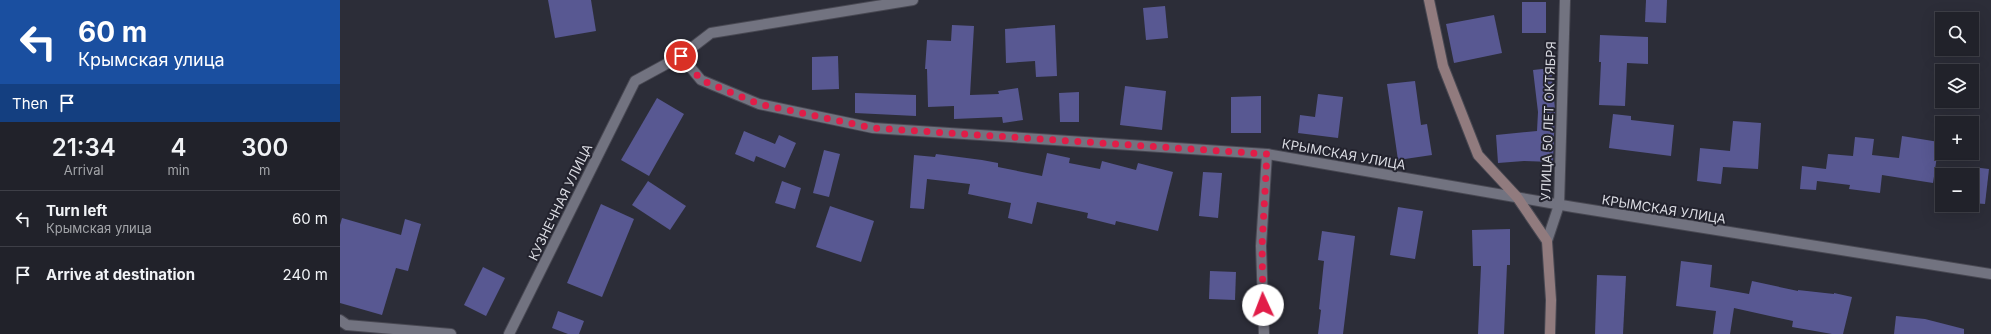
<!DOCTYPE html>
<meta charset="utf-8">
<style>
body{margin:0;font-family:Inter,sans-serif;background:#2d2f36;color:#f1f3f6;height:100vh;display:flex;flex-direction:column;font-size:15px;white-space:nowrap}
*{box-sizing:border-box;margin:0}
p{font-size:13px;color:#a2a4a8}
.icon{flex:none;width:22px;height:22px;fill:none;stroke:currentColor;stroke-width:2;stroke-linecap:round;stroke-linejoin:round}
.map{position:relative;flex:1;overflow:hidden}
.drawer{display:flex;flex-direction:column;background:#21222a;width:340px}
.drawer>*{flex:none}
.hud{background:#1a4fa0;color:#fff;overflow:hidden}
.buttons{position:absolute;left:1595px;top:12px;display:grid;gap:8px}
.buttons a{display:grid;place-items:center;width:44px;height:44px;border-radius:0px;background:#21222a;box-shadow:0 4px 16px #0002,0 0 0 1px #3e3f47;font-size:20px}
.pin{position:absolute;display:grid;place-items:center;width:34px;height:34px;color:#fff;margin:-17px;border:2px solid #fff;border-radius:50%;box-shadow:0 1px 4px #0007}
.me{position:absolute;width:44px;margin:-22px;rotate:358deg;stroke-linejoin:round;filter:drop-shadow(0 0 3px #0008)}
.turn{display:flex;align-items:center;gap:14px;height:84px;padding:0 12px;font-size:18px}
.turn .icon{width:52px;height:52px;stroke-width:2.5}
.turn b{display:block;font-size:28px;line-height:34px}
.then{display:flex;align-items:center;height:38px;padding:0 12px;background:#0003;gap:8px;font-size:15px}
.eta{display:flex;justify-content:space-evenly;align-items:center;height:68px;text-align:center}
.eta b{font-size:24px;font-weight:600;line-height:28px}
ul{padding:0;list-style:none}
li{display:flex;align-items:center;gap:12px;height:56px;padding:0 12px;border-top:1px solid #3e3f47}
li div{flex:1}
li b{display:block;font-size:15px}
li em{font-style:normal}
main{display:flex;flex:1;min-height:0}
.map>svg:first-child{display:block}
.building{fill:#585892}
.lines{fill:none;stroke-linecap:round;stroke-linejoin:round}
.street-casing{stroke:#484852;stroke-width:12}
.secondary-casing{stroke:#484852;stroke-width:12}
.street{stroke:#727380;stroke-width:10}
.secondary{stroke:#917b7e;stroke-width:10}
.route{stroke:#e11d48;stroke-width:7;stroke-dasharray:0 12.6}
.labels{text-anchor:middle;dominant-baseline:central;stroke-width:4;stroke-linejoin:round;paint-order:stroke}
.street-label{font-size:13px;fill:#dadbe2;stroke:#23232e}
</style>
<main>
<section class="drawer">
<div class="hud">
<div class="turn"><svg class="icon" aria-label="left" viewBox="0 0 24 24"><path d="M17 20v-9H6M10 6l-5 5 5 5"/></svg><div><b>60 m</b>Крымская улица</div></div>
<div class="then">Then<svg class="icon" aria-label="arrive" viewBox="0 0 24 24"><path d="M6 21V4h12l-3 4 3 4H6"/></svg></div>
</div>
<div class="eta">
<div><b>21:34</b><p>Arrival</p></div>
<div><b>4</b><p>min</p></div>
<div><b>300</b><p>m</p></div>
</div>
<ul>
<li><svg class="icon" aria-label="left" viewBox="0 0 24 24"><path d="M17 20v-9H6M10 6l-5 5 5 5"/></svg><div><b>Turn left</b><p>Крымская улица</p></div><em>60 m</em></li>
<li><svg class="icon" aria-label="arrive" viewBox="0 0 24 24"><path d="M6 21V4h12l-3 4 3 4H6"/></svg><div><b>Arrive at destination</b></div><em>240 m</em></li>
</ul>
</section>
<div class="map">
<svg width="1651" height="334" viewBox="0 0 1651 334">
<rect width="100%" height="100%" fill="#2c2d38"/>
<g class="building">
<polygon points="208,0 251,0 256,31 215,38"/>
<polygon points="1306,0 1327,0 1326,23 1305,22"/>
<rect x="1182" y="2" width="24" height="31"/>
<polygon points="825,6 828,38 806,40 803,8"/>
<polygon points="1154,15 1162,53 1114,63 1106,24"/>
<polygon points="612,25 634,26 630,95 659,94 658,91 678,88 683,120 663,123 662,117 614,119 614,106 588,107 587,69 585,69 587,40 611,41"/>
<polygon points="715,25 717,76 696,77 695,61 666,63 665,29"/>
<polygon points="1260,35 1308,37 1308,64 1287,63 1285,106 1259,105 1261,62 1259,62"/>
<polygon points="498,56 499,89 472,90 472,57"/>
<polygon points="1211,68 1215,109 1213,162 1184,161 1158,163 1156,135 1197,131 1198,112 1193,70"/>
<polygon points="1075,81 1081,125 1087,124 1092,155 1058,160 1047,84"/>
<polygon points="785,86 826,91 822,130 780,125"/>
<polygon points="739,92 739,122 720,122 719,93"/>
<polygon points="515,93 576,95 576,116 515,113"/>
<polygon points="978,94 1003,97 998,138 958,133 960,115 975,117"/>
<polygon points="921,96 921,133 891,133 891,97"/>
<polygon points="317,98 344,114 309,176 281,160"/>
<polygon points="1273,114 1291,116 1291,120 1334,125 1331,156 1269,148"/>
<polygon points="1393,121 1421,123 1418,169 1383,167 1381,184 1357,181 1360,148 1390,151"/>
<polygon points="404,131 435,144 439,135 456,143 445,168 416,156 414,162 395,154"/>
<polygon points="1562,136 1599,142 1593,183 1542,175 1540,193 1509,189 1510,185 1477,181 1476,190 1460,189 1462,166 1486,169 1488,154 1513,156 1515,137 1534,139 1532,155 1559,158"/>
<polygon points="484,150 500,154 489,197 473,193"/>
<polygon points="707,153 730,158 729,163 760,169 762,161 796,170 798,163 833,172 818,231 776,221 775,225 747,218 748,213 697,202 692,224 668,218 671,203 628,194 630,184 587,179 584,209 570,208 574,155 595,157 596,154 642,160 658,163 658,167 702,176"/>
<polygon points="1632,167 1649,169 1645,204 1632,203"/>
<polygon points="863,172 882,173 878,218 859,216"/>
<polygon points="308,181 346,206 330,230 292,205"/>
<polygon points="442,181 461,188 455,209 435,203"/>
<polygon points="261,204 294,219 262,297 227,283"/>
<polygon points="490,206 534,221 521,262 476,247"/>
<polygon points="1058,207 1083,211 1075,259 1050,255"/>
<polygon points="2,218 61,235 65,219 81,224 68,271 56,268 42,315 0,303 0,225"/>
<polygon points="1170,229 1170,265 1167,265 1164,334 1138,334 1141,266 1133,266 1132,230"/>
<polygon points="982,231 1015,236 1003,334 978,334 981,310 979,309 984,261 978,260"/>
<polygon points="1341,261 1372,265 1370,287 1409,294 1412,281 1458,291 1458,290 1494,294 1494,293 1512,297 1503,334 1492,334 1452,327 1453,321 1394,308 1390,334 1373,334 1376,311 1336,306"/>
<polygon points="143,267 165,278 146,316 124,305"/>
<polygon points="870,271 896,272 895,300 869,299"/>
<polygon points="1257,275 1286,276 1283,334 1255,334"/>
<polygon points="218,311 244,321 239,334 228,334 212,328"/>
<polygon points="1556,316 1585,319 1624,329 1624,334 1554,334"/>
</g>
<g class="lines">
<defs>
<g id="street">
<polyline points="341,56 361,80 419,104 533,128 927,154 1233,207 1651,274"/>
<polyline points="1207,241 1219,205 1225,0"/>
<polyline points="0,320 7,325 111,334"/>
<polyline points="169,334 295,81 341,56 371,33 573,0"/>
<polyline points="924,334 921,246 927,154"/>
</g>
<polyline id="secondary" points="1089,0 1103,66 1138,155 1177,197 1207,241 1211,300 1210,334"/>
</defs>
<use href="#street" class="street-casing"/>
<use href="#secondary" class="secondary-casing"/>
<use href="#street" class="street"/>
<use href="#secondary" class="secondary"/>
</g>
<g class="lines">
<polyline class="route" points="341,56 361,80 419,104 533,128 927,154 922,246 923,305"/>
</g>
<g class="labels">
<g class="street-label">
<text transform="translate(1208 121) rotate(-88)">УЛИЦА 50 ЛЕТ ОКТЯБРЯ</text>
<text transform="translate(1004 154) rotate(10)">КРЫМСКАЯ УЛИЦА</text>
<text transform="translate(220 202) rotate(-64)">КУЗНЕЧНАЯ УЛИЦА</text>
<text transform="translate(1324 209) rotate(9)">КРЫМСКАЯ УЛИЦА</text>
</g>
</g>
</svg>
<div class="buttons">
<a><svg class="icon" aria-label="search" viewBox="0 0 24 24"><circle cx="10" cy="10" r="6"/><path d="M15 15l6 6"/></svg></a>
<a><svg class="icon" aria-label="layers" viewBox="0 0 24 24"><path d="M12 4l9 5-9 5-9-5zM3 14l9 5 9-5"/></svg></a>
<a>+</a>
<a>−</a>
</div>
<div class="pin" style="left:341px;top:56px;background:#d93025"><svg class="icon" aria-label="arrive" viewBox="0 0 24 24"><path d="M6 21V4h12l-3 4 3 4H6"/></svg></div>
<svg class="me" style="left:923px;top:305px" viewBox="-20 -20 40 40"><circle r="19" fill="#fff"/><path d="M0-13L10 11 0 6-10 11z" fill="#e11d48"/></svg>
</div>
</main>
